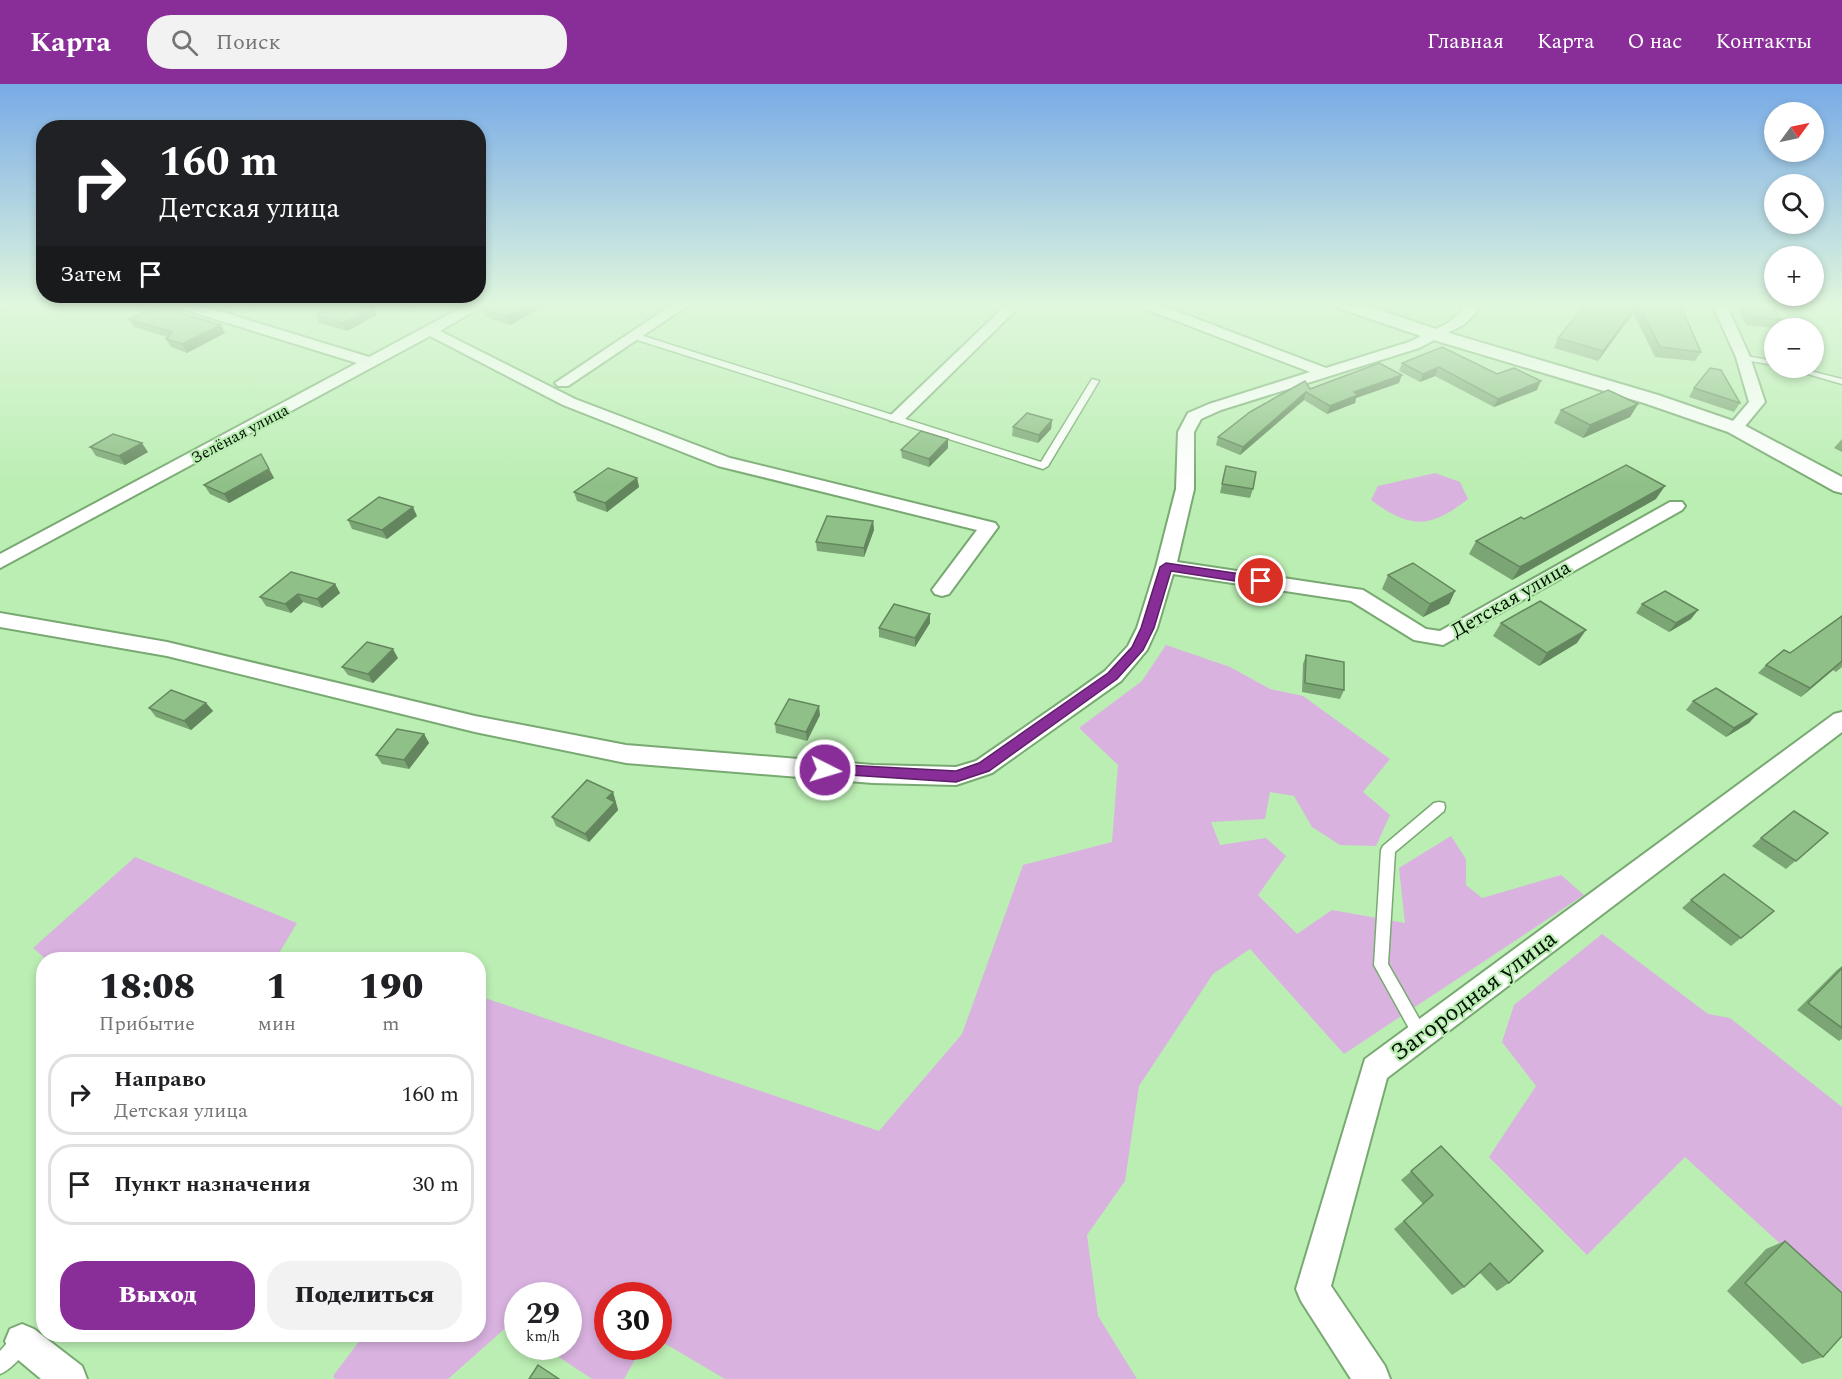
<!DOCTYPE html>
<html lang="ru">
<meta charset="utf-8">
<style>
body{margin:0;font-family:Spectral,serif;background:#f2f2f2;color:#202124;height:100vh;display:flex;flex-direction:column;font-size:22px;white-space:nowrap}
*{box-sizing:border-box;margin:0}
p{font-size:20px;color:#757577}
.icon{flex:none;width:33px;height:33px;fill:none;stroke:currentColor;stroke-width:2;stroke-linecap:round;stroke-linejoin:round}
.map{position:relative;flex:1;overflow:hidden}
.side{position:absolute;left:36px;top:868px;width:450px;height:390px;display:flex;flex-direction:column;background:#fff;border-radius:24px;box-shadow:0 3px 9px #0003}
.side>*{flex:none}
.banner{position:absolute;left:36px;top:36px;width:450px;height:183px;border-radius:24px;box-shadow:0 3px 9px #0003;background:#202124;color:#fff;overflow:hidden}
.needle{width:39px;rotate:57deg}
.tools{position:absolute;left:1764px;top:18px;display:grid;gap:12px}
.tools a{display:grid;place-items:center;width:60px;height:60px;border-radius:50%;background:#fff;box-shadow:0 3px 9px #0003;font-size:30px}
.speed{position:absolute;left:504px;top:1198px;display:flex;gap:12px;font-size:30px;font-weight:700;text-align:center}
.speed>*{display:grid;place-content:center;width:78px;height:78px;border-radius:50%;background:#fff;box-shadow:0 3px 9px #0003;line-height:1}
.speed small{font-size:15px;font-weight:400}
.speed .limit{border:9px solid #d22;background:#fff;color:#111}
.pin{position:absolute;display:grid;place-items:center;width:51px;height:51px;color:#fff;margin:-26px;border:3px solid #fff;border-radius:50%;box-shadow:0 2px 6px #0007}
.me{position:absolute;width:66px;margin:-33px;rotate:95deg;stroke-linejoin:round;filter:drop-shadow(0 0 4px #0008)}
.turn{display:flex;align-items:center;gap:21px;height:126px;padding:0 24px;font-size:27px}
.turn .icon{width:78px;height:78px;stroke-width:2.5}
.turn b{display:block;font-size:42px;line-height:51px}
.then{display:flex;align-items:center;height:57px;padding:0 24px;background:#0003;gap:12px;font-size:22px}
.eta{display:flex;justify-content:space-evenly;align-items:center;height:102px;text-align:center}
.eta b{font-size:36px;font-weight:800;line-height:42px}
.primary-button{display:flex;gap:12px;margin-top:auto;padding:12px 24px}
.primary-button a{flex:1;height:69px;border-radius:24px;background:#892e99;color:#fff;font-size:24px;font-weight:800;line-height:69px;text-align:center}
.primary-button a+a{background:#f2f2f2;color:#202124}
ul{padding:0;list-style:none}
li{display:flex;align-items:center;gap:18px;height:81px;margin:0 12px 9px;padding:0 12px;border:3px solid #e0e0e0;border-radius:24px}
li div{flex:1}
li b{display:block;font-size:22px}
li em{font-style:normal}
header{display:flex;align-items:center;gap:36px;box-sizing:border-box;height:84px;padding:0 30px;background:#892e99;color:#fff}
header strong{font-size:28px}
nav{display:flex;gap:33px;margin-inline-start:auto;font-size:21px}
.search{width:420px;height:54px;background:#f2f2f2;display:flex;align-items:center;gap:15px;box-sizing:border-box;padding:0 21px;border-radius:24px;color:#757577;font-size:22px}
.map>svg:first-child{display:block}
.green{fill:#d9b2e0}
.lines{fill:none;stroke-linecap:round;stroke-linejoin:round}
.service-casing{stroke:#79a972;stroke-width:3}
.minor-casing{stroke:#79a972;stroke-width:4}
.tertiary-casing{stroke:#79a972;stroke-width:4}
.service{fill:#fff;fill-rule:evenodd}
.minor{fill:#fff;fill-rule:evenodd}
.tertiary{fill:#fff;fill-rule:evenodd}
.wall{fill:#7ba574}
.shaded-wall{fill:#64865e}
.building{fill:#8fc087;stroke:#64865e;stroke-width:1.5}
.route{fill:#892e99;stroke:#591e63;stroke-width:1.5}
.labels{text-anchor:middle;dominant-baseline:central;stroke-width:4.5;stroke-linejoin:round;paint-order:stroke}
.far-street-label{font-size:16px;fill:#011001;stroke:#bbeeb3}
.street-label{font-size:20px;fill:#011001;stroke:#bbeeb3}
.near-street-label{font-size:24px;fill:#011001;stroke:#bbeeb3}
</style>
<header>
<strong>Карта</strong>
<div class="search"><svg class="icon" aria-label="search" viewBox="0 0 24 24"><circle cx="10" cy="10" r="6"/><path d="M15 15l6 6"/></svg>Поиск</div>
<nav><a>Главная</a><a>Карта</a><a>О нас</a><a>Контакты</a></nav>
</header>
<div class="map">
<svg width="1842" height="1295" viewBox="0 0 1842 1295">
<rect width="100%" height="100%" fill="#bbeeb3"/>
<g class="green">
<path d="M1435,389L1460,398L1468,415C1430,445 1410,445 1371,416L1378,402Z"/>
<polygon points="1166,561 1230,583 1270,605 1303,612 1390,675 1363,708 1390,731 1376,762 1340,761 1312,743 1294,712 1270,708 1265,735 1211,738 1220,761 1266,754 1286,772 1258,811 1297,850 1332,826 1405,839 1399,784 1451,752 1466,775 1466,801 1482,814 1561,791 1584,811 1344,970 1250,865 1213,890 1139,1002 1125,1097 1087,1151 1098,1232 1137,1295 725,1295 659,1256 658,1212 608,1212 608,1263 642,1263 624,1295 592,1295 544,1263 568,1263 568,1212 518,1212 517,1245 510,1240 448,1295 335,1295 333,1292 364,1251 478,1251 479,912 879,1047 962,950 1023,781 1112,758 1118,681 1079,644 1142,597"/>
<polygon points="135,773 297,839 275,876 47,876 33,864"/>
<polygon points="1602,850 1708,930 1730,934 1842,1023 1842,1216 1685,1073 1587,1171 1489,1073 1536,1002 1502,958 1514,921"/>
</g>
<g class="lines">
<defs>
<g id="service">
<polygon points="5,220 15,220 0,227 0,222"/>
<polygon points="631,250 637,250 1041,378 1092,295 1099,297 1048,382 1043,385 631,254"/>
<polygon points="1740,271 1774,277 1774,281 1740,275"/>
<polygon points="1787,284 1798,284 1842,295 1842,300"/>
<polygon points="1439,718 1444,719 1445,723 1444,727 1395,768 1388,880 1429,952 1426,957 1421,959 1416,957 1374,881 1381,766 1383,762 1434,719"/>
<path d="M21,1249L28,1251L30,1258C25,1270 12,1285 0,1290V1267L14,1251Z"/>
</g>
<g id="minor">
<polygon points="174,220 196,220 369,273 468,220 486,220 440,247 575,315 730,374 995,439 998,443 949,510 942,512 935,510 932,506 977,446 718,382 563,321 430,252 0,484 0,470 357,279 176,223"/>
<polygon points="673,220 690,220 568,302 558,302 555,299"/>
<polygon points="1007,220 1022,220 903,337 891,337 889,334 891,331"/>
<polygon points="1138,220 1158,220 1326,284 1409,258 1446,240 1463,227 1462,220 1476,220 1477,228 1463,241 1419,264 1221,326 1201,335 1194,348 1194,405 1177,478 1356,505 1363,506 1426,545 1440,547 1670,418 1682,418 1685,422 1682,426 1443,561 1414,556 1351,517 1173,490 1157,544 1147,566 1121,597 992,689 956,701 873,699 626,679 475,648 167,572 0,543 0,529 167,558 475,632 626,661 873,681 956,683 976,677 1070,612 1105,587 1128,562 1137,544 1156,483 1176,405 1178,348 1188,329 1209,320 1310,288 1140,223"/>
<polygon points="1712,220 1726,220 1750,273 1765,318 1741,347 1735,349 1727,344 1749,318 1736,273"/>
<polygon points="1842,628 1842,648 1387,994 1331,1202 1385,1282 1390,1295 1351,1295 1301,1217 1296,1205 1365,975 1834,630"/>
<polygon points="22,1240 34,1245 82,1282 87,1295 41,1295 10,1269 5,1257 10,1245"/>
</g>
<polygon id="tertiary" points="1335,220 1362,220 1439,246 1658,311 1742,340 1842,393 1842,409 1834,407 1728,348 1644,319 1427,254 1338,224"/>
</defs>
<use href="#service" class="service-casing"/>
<use href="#minor" class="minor-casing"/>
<use href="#tertiary" class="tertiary-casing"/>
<use href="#service" class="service"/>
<use href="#minor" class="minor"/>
<use href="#tertiary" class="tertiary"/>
</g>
<g class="wall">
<polygon points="396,220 416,220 409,224"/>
<polygon points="1573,220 1680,220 1701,268 1695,277 1655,273 1633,229 1598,277 1554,264 1558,254 1585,222"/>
<polygon points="1736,220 1772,220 1781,236 1776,244 1746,241"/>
<polygon points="545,221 510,241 485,233 482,225"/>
<polygon points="316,231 377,231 347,247 319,239"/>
<polygon points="129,235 225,249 187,269 171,263 166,255 167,253 134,243"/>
<polygon points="1402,279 1497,290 1537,306 1494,323 1435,292 1420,298 1399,287"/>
<polygon points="1399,299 1356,314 1355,319 1327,330 1304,316 1240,371 1216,361 1218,353 1310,305"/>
<polygon points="1694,304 1740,319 1734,328 1689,313"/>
<polygon points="1638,320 1630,333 1583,354 1554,339 1561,326"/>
<polygon points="1052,336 1051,345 1038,359 1012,352 1013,343"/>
<polygon points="1842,355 1842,368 1834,364"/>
<polygon points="90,363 148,368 125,381 96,372"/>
<polygon points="948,364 929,383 902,374 901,366"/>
<polygon points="261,370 274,394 229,419 210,410 204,401"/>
<polygon points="1226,382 1253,405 1250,414 1220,409"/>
<polygon points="637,394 639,403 607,428 577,417 574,408"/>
<polygon points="1656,415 1512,496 1469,470 1476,457 1524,435"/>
<polygon points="417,432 387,455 352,445 348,436"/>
<polygon points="873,437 874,446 864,473 817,467 816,458"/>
<polygon points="1388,491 1455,507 1449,520 1423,533 1382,505"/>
<polygon points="335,500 340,509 322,524 303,518 291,529 266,522 260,513"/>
<polygon points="1642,520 1691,535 1669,548 1636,529"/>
<polygon points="930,530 930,539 915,563 879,553 879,544"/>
<polygon points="1842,532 1842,583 1836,588 1833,586 1801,613 1758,589 1766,581 1790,569"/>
<polygon points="1501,539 1577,559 1539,582 1493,552"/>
<polygon points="1306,571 1344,606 1340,615 1302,608 1303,580"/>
<polygon points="398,574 373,599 348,591 342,583"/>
<polygon points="1693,617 1757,630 1749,639 1726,653 1686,626"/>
<polygon points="206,619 213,627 191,646 156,633 149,624"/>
<polygon points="820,631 807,657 776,649 775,640"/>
<polygon points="424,650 429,659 409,685 382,680 376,671"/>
<polygon points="613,708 618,726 589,758 556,742 552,733"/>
<polygon points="1828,749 1786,785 1752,762 1761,754"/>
<polygon points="1691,816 1774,827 1731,862 1682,824"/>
<polygon points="1842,882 1842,955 1839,957 1797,926 1837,886"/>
<polygon points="1441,1062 1509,1199 1497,1207 1479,1188 1464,1203 1452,1211 1394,1145 1423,1120 1401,1096"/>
<polygon points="1785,1157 1823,1273 1802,1280 1727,1207 1766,1165"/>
</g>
<g class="shaded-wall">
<polygon points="407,220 416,220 409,224"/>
<polygon points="530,220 545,220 545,221 510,241 507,233"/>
<polygon points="1638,220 1633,229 1598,277 1603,267"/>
<polygon points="374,223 377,231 347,247 343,239"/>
<polygon points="221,241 225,249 187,269 182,260"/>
<polygon points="1439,283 1435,292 1420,298 1423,290"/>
<polygon points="1402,291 1399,299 1356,314 1355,319 1327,330 1330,322 1354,308"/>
<polygon points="1541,297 1537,306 1494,323 1498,315"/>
<polygon points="1306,308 1304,316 1240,371 1243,363"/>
<polygon points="1638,320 1630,333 1583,354 1590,341"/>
<polygon points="1052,336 1051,345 1038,359 1039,351"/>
<polygon points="948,355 948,364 929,383 929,375"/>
<polygon points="142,359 148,368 125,381 119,372"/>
<polygon points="269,385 274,394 229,419 224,410"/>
<polygon points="637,394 639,403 607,428 605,419"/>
<polygon points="1665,402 1656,415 1512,496 1520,483"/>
<polygon points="413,423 417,432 387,455 382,446"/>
<polygon points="873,437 874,446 864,473 864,464"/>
<polygon points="335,500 340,509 322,524 317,515"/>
<polygon points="1455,507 1449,520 1423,533 1430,520"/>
<polygon points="298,510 303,518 291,529 285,520"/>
<polygon points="1698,526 1691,535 1669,548 1676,539"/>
<polygon points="930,530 930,539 915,563 915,554"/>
<polygon points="1586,546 1577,559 1539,582 1547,569"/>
<polygon points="393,565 398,574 373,599 368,590"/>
<polygon points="1842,577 1833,586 1801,613 1810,604"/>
<polygon points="206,619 213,627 191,646 184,637"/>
<polygon points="819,622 820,631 807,657 806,648"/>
<polygon points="1757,630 1749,639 1726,653 1734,644"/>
<polygon points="424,650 429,659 409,685 404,676"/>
<polygon points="613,708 618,726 589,758 585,750 607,714"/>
</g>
<g class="building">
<polygon points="337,220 365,220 374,223 343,239 316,231"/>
<polygon points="492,220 530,220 507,233 482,225"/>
<polygon points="1586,220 1638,220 1603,267 1558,254"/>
<polygon points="1638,220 1680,220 1701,268 1660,263"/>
<polygon points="1745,220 1772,220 1781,236 1751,233"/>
<polygon points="157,222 221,241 182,260 166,255 172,248 129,235"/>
<polygon points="1442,263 1497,290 1514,284 1541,297 1498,315 1439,283 1423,290 1402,279"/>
<polygon points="1379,279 1402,291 1354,308 1358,311 1330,322 1306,308 1243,363 1218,353 1250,328 1305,297 1310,305"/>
<polygon points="1710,284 1721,286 1740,319 1694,304"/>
<polygon points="1608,306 1638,320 1590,341 1561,326"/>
<polygon points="1027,329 1052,336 1039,351 1013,343"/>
<polygon points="921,347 948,355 929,375 901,366"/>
<polygon points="113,350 142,359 119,372 90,363"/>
<polygon points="261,370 269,385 224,410 204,401"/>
<polygon points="1626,381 1665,402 1520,483 1476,457 1521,433 1524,435"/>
<polygon points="1226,382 1256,388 1253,405 1222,400"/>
<polygon points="608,384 637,394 605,419 574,408"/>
<polygon points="379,413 413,423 382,446 348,436"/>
<polygon points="827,432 873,437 864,464 816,458"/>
<polygon points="1413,479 1455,507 1430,520 1388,491"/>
<polygon points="291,488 335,500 317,515 298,510 285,520 260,513"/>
<polygon points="1665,507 1698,526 1676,539 1642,520"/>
<polygon points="1540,517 1586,546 1547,569 1501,539"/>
<polygon points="894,520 930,530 915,554 879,544"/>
<polygon points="1842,532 1842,577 1810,604 1766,581 1784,566 1790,569"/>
<polygon points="367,558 393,565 368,590 342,583"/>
<polygon points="1306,571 1344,578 1344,606 1305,599"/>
<polygon points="1716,604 1757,630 1734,644 1693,617"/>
<polygon points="171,606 206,619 184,637 149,624"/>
<polygon points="789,615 819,622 806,648 775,640"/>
<polygon points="397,645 424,650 404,676 376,671"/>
<polygon points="587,696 613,708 607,714 615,718 585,750 552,733"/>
<polygon points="1794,727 1828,749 1796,777 1761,754"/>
<polygon points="1724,790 1774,827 1741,854 1691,816"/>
<polygon points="1842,884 1842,944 1808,919"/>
<polygon points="1441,1062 1543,1167 1509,1199 1490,1179 1464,1203 1404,1137 1433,1111 1411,1087"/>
<polygon points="1785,1157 1842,1209 1842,1252 1823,1273 1745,1199"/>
<polygon points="538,1281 559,1295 529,1295"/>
</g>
<linearGradient id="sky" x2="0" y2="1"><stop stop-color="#78aae6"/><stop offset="0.55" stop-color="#e0f7dd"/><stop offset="1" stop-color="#e0f7dd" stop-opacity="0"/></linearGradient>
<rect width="1842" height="401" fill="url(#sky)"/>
<polygon class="route" points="1166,479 1261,493 1267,497 1261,501 1171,487 1154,544 1143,566 1117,595 989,687 956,698 820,689 818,686 820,682 825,680 956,687 979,679 1108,589 1132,563 1141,544 1160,483"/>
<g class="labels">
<g class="far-street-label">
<text transform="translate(240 350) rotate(-28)">Зелёная улица</text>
</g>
<g class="street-label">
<text transform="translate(1511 515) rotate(-30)">Детская улица</text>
</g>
<g class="near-street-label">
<text transform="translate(1474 912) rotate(-37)">Загородная улица</text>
</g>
</g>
</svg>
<div class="tools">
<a><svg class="needle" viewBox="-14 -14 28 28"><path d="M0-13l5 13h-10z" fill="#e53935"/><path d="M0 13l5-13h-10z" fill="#757577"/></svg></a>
<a><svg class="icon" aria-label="search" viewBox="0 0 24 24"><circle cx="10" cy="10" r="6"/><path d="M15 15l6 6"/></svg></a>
<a>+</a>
<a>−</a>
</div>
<div class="speed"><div>29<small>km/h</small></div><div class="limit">30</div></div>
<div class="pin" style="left:1261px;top:497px;background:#d93025"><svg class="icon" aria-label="arrive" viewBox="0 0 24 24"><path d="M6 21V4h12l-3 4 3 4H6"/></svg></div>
<svg class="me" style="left:825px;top:686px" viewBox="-20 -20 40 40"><circle r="17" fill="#892e99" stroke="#fff" stroke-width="3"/><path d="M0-11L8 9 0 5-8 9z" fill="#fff"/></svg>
<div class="banner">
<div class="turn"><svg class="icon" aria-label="right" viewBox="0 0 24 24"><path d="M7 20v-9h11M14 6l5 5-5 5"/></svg><div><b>160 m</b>Детская улица</div></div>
<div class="then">Затем<svg class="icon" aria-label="arrive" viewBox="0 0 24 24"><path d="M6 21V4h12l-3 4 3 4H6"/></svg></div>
</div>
<section class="side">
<div class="eta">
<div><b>18:08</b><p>Прибытие</p></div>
<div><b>1</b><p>мин</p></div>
<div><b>190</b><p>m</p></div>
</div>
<ul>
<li><svg class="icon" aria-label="right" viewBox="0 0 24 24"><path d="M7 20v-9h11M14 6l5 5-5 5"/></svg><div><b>Направо</b><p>Детская улица</p></div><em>160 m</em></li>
<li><svg class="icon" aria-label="arrive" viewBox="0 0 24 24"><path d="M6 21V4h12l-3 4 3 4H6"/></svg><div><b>Пункт назначения</b></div><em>30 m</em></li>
</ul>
<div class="primary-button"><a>Выход</a><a>Поделиться</a></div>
</section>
</div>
